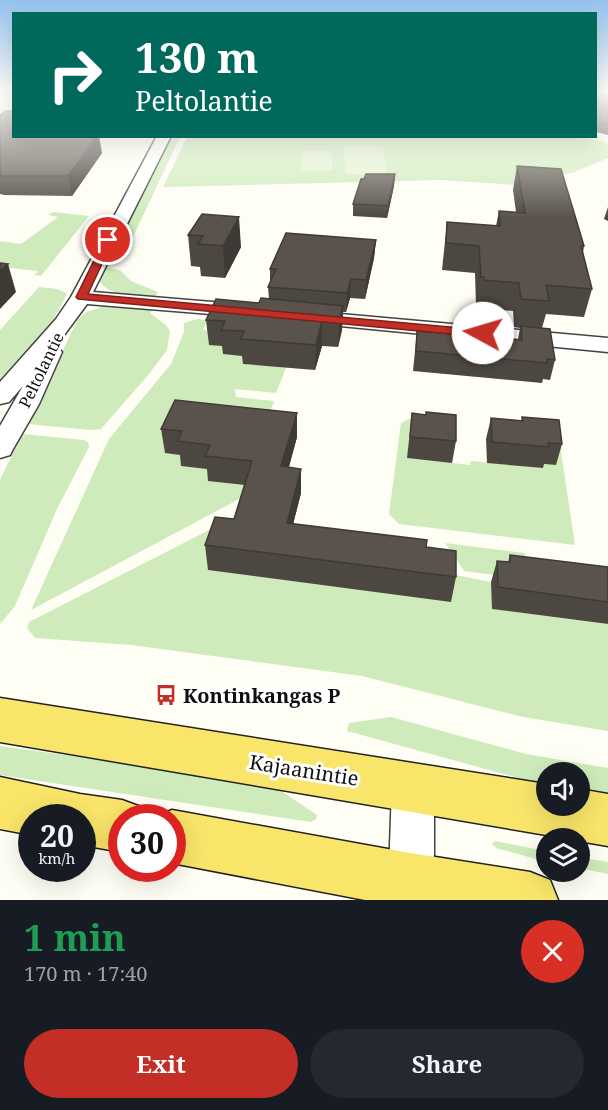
<!DOCTYPE html>
<meta charset="utf-8">
<style>
body{margin:0;font-family:"Noto Serif",serif;background:#242831;color:#f1f3f6;height:100vh;display:flex;flex-direction:column;font-size:22px;white-space:nowrap}
*{box-sizing:border-box;margin:0}
p{font-size:20px;color:#9ea1a6}
.icon{flex:none;width:33px;height:33px;fill:none;stroke:currentColor;stroke-width:2;stroke-linecap:round;stroke-linejoin:round}
.map{position:relative;height:900px;overflow:hidden}
.side{display:flex;flex-direction:column;background:#171b24;flex:1}
.side>*{flex:none}
.guide{position:absolute;left:12px;top:12px;width:585px;height:126px;border-radius:0px;box-shadow:0 6px 24px #0002;background:#00695c;color:#fff;overflow:hidden}
.tools{position:absolute;left:536px;top:762px;display:grid;gap:12px}
.tools a{display:grid;place-items:center;width:54px;height:54px;border-radius:50%;background:#171b24;box-shadow:0 6px 24px #0002;font-size:30px}
.speed{position:absolute;left:18px;top:804px;display:flex;gap:12px;font-size:30px;font-weight:700;text-align:center}
.speed>*{display:grid;place-content:center;width:78px;height:78px;border-radius:50%;background:#171b24;box-shadow:0 6px 24px #0002;line-height:1}
.speed small{font-size:15px;font-weight:400}
.speed .limit{border:9px solid #d22;background:#fff;color:#111}
.pin{position:absolute;display:grid;place-items:center;width:51px;height:51px;color:#fff;margin:-26px;border:3px solid #fff;border-radius:50%;box-shadow:0 2px 6px #0007}
.me{position:absolute;width:66px;margin:-33px;rotate:276deg;stroke-linejoin:round;filter:drop-shadow(0 0 4px #0008)}
.turn{display:flex;align-items:center;gap:21px;height:126px;padding:0 24px;font-size:27px}
.turn .icon{width:78px;height:78px;stroke-width:2.5}
.turn b{display:block;font-size:42px;line-height:51px}
.round{display:grid;place-items:center;flex:none;width:63px;height:63px;border-radius:32px;background:#242831}
.summary{display:flex;align-items:center;justify-content:space-between;height:102px;padding:0 24px}
h1{font-size:36px;font-weight:700;line-height:45px;color:#1e9e55}
.primary-button{display:flex;gap:12px;margin-top:auto;padding:12px 24px}
.primary-button a{flex:1;height:69px;border-radius:36px;background:#c32f26;color:#fff;font-size:24px;font-weight:700;line-height:69px;text-align:center}
.primary-button a+a{background:#242831;color:#f1f3f6}
.map>svg:first-child{display:block}
.green{fill:#cfebbc}
.pitch{fill:#e2f2ce}
.lines{fill:none;stroke-linecap:round;stroke-linejoin:round}
.minor-casing{stroke:#434343;stroke-width:3}
.major-casing{stroke:#212121;stroke-width:3}
.minor{fill:#fff;fill-rule:evenodd}
.major{fill:#f9e56a;fill-rule:evenodd}
.wall{fill:#4d4741}
.shaded-wall{fill:#3e3a35}
.building{fill:#59534c;stroke:#3e3a35;stroke-width:1.5}
.route{fill:#c32f26;stroke:#7f1f19;stroke-width:1.5}
.labels{text-anchor:middle;dominant-baseline:central;stroke-width:6;stroke-linejoin:round;paint-order:stroke}
.street-label{font-size:16px;fill:#101010;stroke:#fff}
.near-poi-label{font-size:20px;font-weight:bold;fill:#101010;stroke:#fff;text-anchor:start}
.near-street-label{font-size:20px;fill:#101010;stroke:#fff}
</style>
<div class="map">
<svg width="608" height="900" viewBox="0 0 608 900">
<rect width="100%" height="100%" fill="#fffef4"/>
<g class="green">
<polygon points="581,136 608,143 608,158 572,173 558,175 563,188 440,180 163,187 187,137"/>
<polygon points="170,137 180,137 123,258 116,262 107,262"/>
<polygon points="53,212 89,216 41,276 34,275 38,271 0,267 0,241 21,244 58,217 48,215"/>
<path d="M105,267L120,270L131,281L158,292L155,297C138,295 108,298 99,280Z"/>
<polygon points="39,287 58,289 67,294 52,322 0,385 0,330"/>
<polygon points="108,305 154,308 150,313 166,325 170,331 167,350 149,374 101,429 91,430 27,424 78,319 87,312"/>
<polygon points="197,319 249,324 248,326 206,323 203,330 215,331 227,346 245,356 243,364 263,366 294,348 276,393 235,389 236,397 274,401 263,433 165,422 160,431 179,434 186,455 182,466 251,471 241,498 31,610 109,439 171,364 184,332 184,323"/>
<polygon points="409,419 430,422 408,458 470,465 471,461 542,468 542,464 556,465 552,441 559,438 575,545 399,524 389,514 401,423"/>
<polygon points="22,434 84,440 88,442 89,447 57,509 15,606 0,624 0,480"/>
<polygon points="215,527 491,582 493,609 608,624 608,731 523,717 362,676 131,645 35,638 27,628 29,622"/>
<polygon points="445,543 525,553 525,579 464,571"/>
<polygon points="391,717 526,754 608,768 608,795 579,790 579,772 546,772 546,785 533,782 347,731 349,723"/>
<polygon points="0,746 256,781 280,790 317,815 316,819 311,822 0,775"/>
<polygon points="495,841 546,851 546,862 496,848 492,844"/>
<polygon points="579,857 608,862 608,874 579,868"/>
</g>
<g class="pitch">
<polygon points="344,146 383,146 387,175 345,174"/>
<polygon points="303,151 332,151 332,170 301,170"/>
</g>
<g class="lines">
<defs>
<g id="minor">
<polygon points="157,136 171,136 93,292 248,305 255,307 259,311 255,315 248,317 87,304 56,346 62,352 39,404 13,449 10,455 0,458 0,426 23,386 9,402 0,404 0,382 56,319 71,297"/>
<polygon points="307,311 608,338 608,352 299,322 296,317 299,312"/>
<polygon points="413,768 428,774 434,789 434,900 388,900 392,789 398,774"/>
</g>
<g id="major">
<polygon points="0,698 546,784 546,806 579,806 579,789 608,794 608,846 579,841 579,838 564,838 0,742"/>
<polygon points="0,777 80,794 122,800 141,807 145,818 122,818 122,852 82,845 82,818 32,818 32,835 0,829"/>
<polygon points="172,810 410,853 530,872 550,880 558,900 365,900 172,863 172,818 153,818"/>
</g>
</defs>
<use href="#minor" class="minor-casing"/>
<use href="#major" class="major-casing"/>
<use href="#minor" class="minor"/>
<use href="#major" class="major"/>
</g>
<g class="wall">
<polygon points="596,92 608,92 608,135 596,132"/>
<polygon points="0,115 14,136 102,153 72,196 4,195 0,194"/>
<polygon points="517,166 584,246 583,253 592,289 584,317 546,314 542,328 555,360 550,380 543,379 542,383 413,371 417,331 518,339 520,328 514,327 513,311 479,308 479,305 476,305 475,273 442,270 447,222 496,226 499,211 516,212 513,190"/>
<polygon points="395,174 394,186 387,218 353,216 353,204 364,179"/>
<polygon points="608,207 608,221 604,219"/>
<polygon points="202,214 241,247 225,278 201,276 200,267 191,266 188,235"/>
<polygon points="376,240 374,258 365,299 350,298 346,312 343,312 342,330 338,347 322,346 315,370 243,364 242,356 223,354 222,346 209,345 206,320 269,299 268,287 270,282 270,269"/>
<polygon points="412,413 456,441 452,463 407,458"/>
<polygon points="522,417 562,444 556,465 544,464 543,468 487,463 486,439 491,418 521,421"/>
<polygon points="161,429 297,437 289,467 301,469 301,493 293,524 426,547 456,577 451,602 208,570 205,545 234,519 245,485 208,481 207,469 181,466 180,455 165,453"/>
<polygon points="510,555 608,567 608,624 492,609 491,582 497,561 508,562"/>
</g>
<g class="shaded-wall">
<polygon points="97,136 99,136 102,153 72,196 68,176"/>
<polygon points="395,174 394,186 387,218 388,206"/>
<polygon points="239,217 241,247 225,278 223,246"/>
<polygon points="376,240 374,258 365,299 366,280"/>
<polygon points="8,264 16,292 0,309 0,271"/>
<polygon points="351,279 350,298 346,312 347,293"/>
<polygon points="343,306 342,330 338,347 339,322"/>
<polygon points="322,321 322,346 315,370 316,345"/>
<polygon points="297,413 297,437 282,491 281,466"/>
<polygon points="301,469 301,493 287,548 287,523"/>
</g>
<g class="building">
<polygon points="596,92 608,92 608,124 596,122"/>
<polygon points="5,111 14,111 14,136 97,136 68,176 0,176 0,115"/>
<polygon points="517,166 561,169 584,246 581,246 592,289 546,285 549,301 521,299 519,283 484,280 484,277 481,277 479,246 446,243 447,222 500,226 499,211 525,213"/>
<polygon points="366,174 395,174 388,206 353,204 361,179 364,179"/>
<polygon points="202,214 239,217 223,246 198,244 203,236 188,235"/>
<polygon points="286,233 376,240 366,280 351,279 347,293 268,287 276,269 270,269"/>
<polygon points="0,263 8,264 0,271"/>
<polygon points="261,298 343,306 339,322 322,321 316,345 241,339 244,331 221,330 225,321 206,320 216,299 259,303"/>
<polygon points="521,326 550,329 555,360 547,359 547,363 416,351 417,331 522,340"/>
<polygon points="175,400 297,413 281,466 301,469 287,523 427,540 426,547 456,551 456,577 205,545 215,517 234,519 252,461 205,456 210,445 178,441 182,431 161,429"/>
<polygon points="426,412 456,415 456,441 410,437 412,413 426,415"/>
<polygon points="522,417 559,420 562,444 548,443 549,447 492,442 491,418 523,421"/>
<polygon points="510,555 608,567 608,602 498,587 497,561 510,562"/>
</g>
<linearGradient id="sky" x2="0" y2="1"><stop stop-color="#95c3ee"/><stop offset="0.42" stop-color="#fffffa"/><stop offset="1" stop-color="#fffffa" stop-opacity="0"/></linearGradient>
<rect width="608" height="218" fill="url(#sky)"/>
<polygon class="route" points="105,238 113,240 88,294 483,330 489,333 483,337 78,299 76,297"/>
<defs>
<symbol id="bus-bare" viewBox="-9 -9 18 18"><path d="M-5-6H5V4H4V6H2V4H-2V6H-4V4H-5ZM-3.5-4V0h7V-4ZM-3.5 1.2v1.5H-2V1.2ZM2 1.2v1.5H3.5V1.2Z" fill="#c32f26" stroke="#fff" stroke-width="2.5" paint-order="stroke"/></symbol>
</defs>
<g fill-rule="evenodd">
<use href="#bus-bare" x="151" y="680" width="30" height="30"/>
</g>
<g class="labels">
<g class="street-label">
<text transform="translate(41 370) rotate(-64)">Peltolantie</text>
</g>
<g class="near-poi-label">
<text x="183" y="695">Kontinkangas P</text>
</g>
<g class="near-street-label">
<text transform="translate(304 770) rotate(9)">Kajaanintie</text>
</g>
</g>
</svg>
<div class="tools">
<a><svg class="icon" aria-label="sound" viewBox="0 0 24 24"><path d="M4 9h4l5-4v14l-5-4H4zM17 9q2 3 0 6"/></svg></a>
<a><svg class="icon" aria-label="layers" viewBox="0 0 24 24"><path d="M12 4l9 5-9 5-9-5zM3 14l9 5 9-5"/></svg></a>
</div>
<div class="speed"><div>20<small>km/h</small></div><div class="limit">30</div></div>
<div class="pin" style="left:108px;top:240px;background:#d93025"><svg class="icon" aria-label="arrive" viewBox="0 0 24 24"><path d="M6 21V4h12l-3 4 3 4H6"/></svg></div>
<svg class="me" style="left:483px;top:333px" viewBox="-20 -20 40 40"><circle r="19" fill="#fff"/><path d="M0-13L10 11 0 6-10 11z" fill="#c32f26"/></svg>
<div class="guide">
<div class="turn"><svg class="icon" aria-label="right" viewBox="0 0 24 24"><path d="M7 20v-9h11M14 6l5 5-5 5"/></svg><div><b>130 m</b>Peltolantie</div></div>
</div>
</div>
<section class="side">
<div class="summary"><div><h1>1 min</h1><p>170 m · 17:40</p></div><a class="round" style="background:#d93025;color:#fff"><svg class="icon" aria-label="close" viewBox="0 0 24 24"><path d="M6 6l12 12M18 6L6 18"/></svg></a></div>
<div class="primary-button"><a>Exit</a><a>Share</a></div>
</section>
